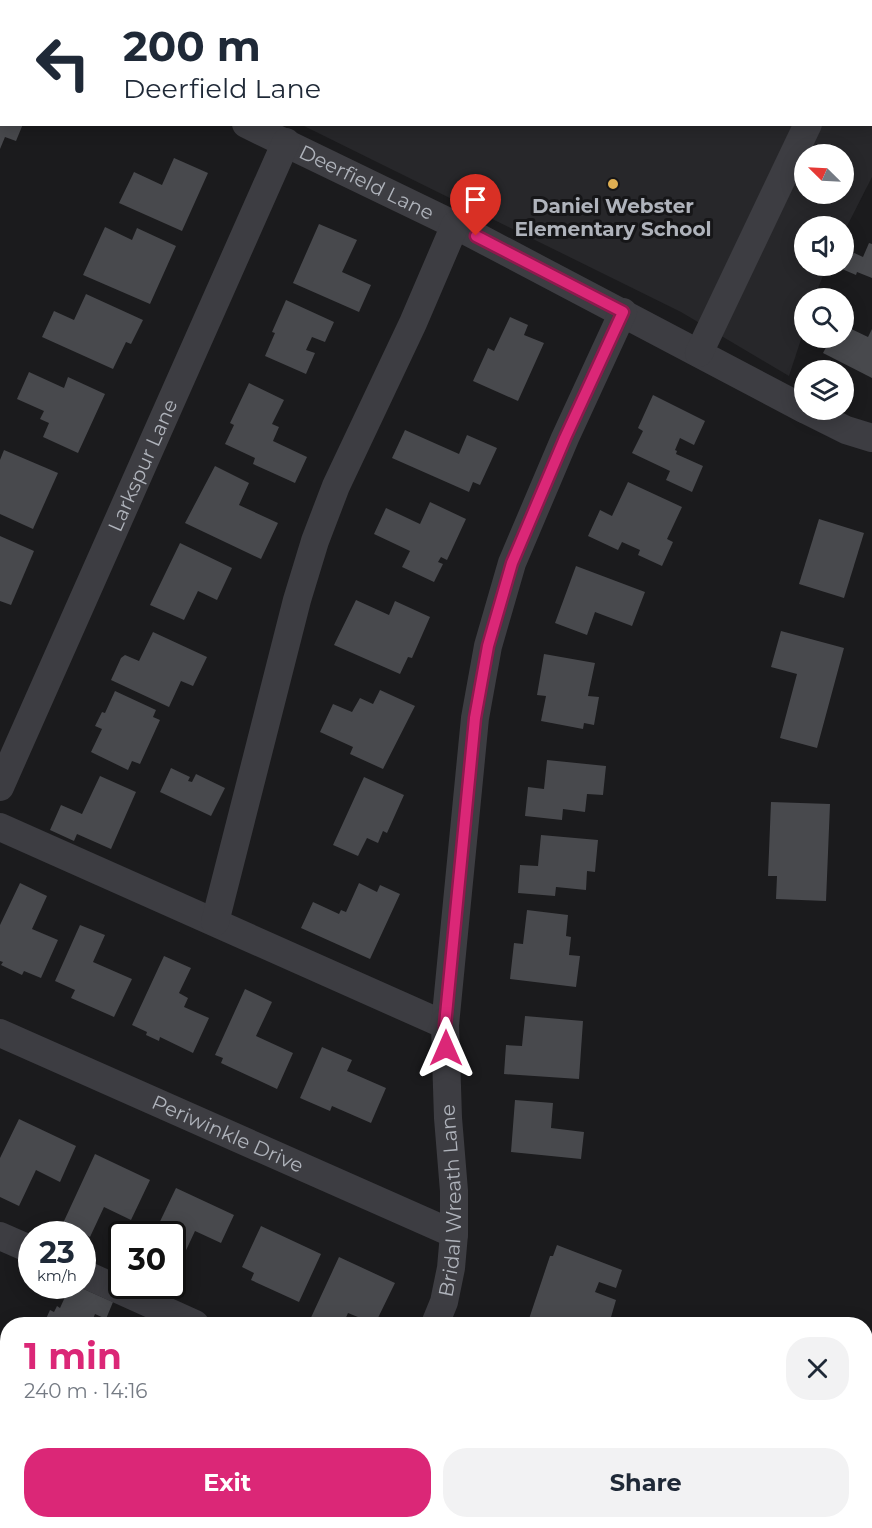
<!DOCTYPE html>
<meta charset="utf-8">
<style>
body{margin:0;font-family:Montserrat,sans-serif;background:#f2f2f3;color:#1f2937;height:100vh;display:flex;flex-direction:column;font-size:22px;white-space:nowrap}
*{box-sizing:border-box;margin:0}
p{font-size:20px;color:#747a83}
.icon{flex:none;width:33px;height:33px;fill:none;stroke:currentColor;stroke-width:2;stroke-linecap:round;stroke-linejoin:round}
.map{position:relative;flex:1;overflow:hidden}
.drawer{position:absolute;left:0px;top:1317px;width:873px;height:212px;display:flex;flex-direction:column;background:#fff;border-radius:24px 24px 0 0;box-shadow:0 3px 15px #0003}
.drawer>*{flex:none}
.hud{position:absolute;left:0px;top:0px;width:873px;height:126px;box-shadow:0 3px 15px #0003;background:#fff;color:#1f2937;overflow:hidden}
.needle{width:39px;rotate:294deg}
.controls{position:absolute;left:794px;top:144px;display:grid;gap:12px}
.controls a{display:grid;place-items:center;width:60px;height:60px;border-radius:50%;background:#fff;box-shadow:0 3px 15px #0003;font-size:30px}
.speed{position:absolute;left:18px;top:1221px;display:flex;gap:12px;font-size:30px;font-weight:700;text-align:center}
.speed>*{display:grid;place-content:center;width:78px;height:78px;border-radius:50%;background:#fff;box-shadow:0 3px 15px #0003;line-height:1}
.speed small{font-size:15px;font-weight:400}
.speed .limit{border:3px solid #111;border-radius:9px;background:#fff;color:#111}
.pin{position:absolute;display:grid;place-items:center;width:51px;height:51px;color:#fff;margin:-62px -26px;border-radius:50% 50% 50% 0;rotate:-45deg;box-shadow:0 0 6px #0007}
.pin .icon{rotate:45deg}
.me{position:absolute;width:66px;margin:-33px;rotate:0deg;stroke-linejoin:round;filter:drop-shadow(0 0 4px #0008)}
.turn{display:flex;align-items:center;gap:21px;height:126px;padding:0 24px;font-size:27px}
.turn .icon{width:78px;height:78px;stroke-width:2.5}
.turn b{display:block;font-size:42px;line-height:51px}
.round{display:grid;place-items:center;flex:none;width:63px;height:63px;border-radius:24px;background:#f2f2f3}
.summary{display:flex;align-items:center;justify-content:space-between;height:102px;padding:0 24px}
h1{font-size:36px;font-weight:700;line-height:45px;color:#db2777}
.action{display:flex;gap:12px;margin-top:auto;padding:12px 24px}
.action a{flex:1;height:69px;border-radius:24px;background:#db2777;color:#fff;font-size:24px;font-weight:700;line-height:69px;text-align:center}
.action a+a{background:#f2f2f3;color:#1f2937}
.map>svg:first-child{display:block}
.built{fill:#27272a;fill-rule:evenodd}
.building{fill:#48494d}
.lines{fill:none;stroke-linecap:round;stroke-linejoin:round}
.minor{stroke:#3d3d42;stroke-width:28}
.route-casing{stroke:#8e194d;stroke-width:15}
.route{stroke:#db2777;stroke-width:10}
.poi-dot{fill:#deae52;stroke:#161618;stroke-width:2}
.labels{text-anchor:middle;dominant-baseline:central;stroke-width:6;stroke-linejoin:round;paint-order:stroke}
.street-label{font-size:20px;fill:#afb3bb;stroke:#161618}
.poi-label{font-size:20px;font-weight:bold;fill:#afb3bb;stroke:#161618}
</style>
<div class="map">
<svg width="872" height="1528" viewBox="0 0 872 1528">
<rect width="100%" height="100%" fill="#1b1b1d"/>
<path class="built" d="M130,0H872V177L843,234V226H804V266H827L814,298H804V330L789,376L681,312L302,125L872,124V2H129ZM804,154H843V194H804Z"/>
<g class="building">
<polygon points="0,124 23,124 16,141 5,137 0,149"/>
<polygon points="174,158 208,173 182,231 119,203 134,172 162,185"/>
<polygon points="319,224 357,240 342,272 371,285 359,312 293,283"/>
<polygon points="105,227 132,240 137,228 176,246 150,304 83,275"/>
<polygon points="869,243 872,244 872,278 857,272 856,275 842,269 850,251 863,257"/>
<polygon points="86,294 143,320 131,344 126,342 113,369 42,337 54,311 74,320"/>
<polygon points="286,300 334,322 325,342 312,337 306,350 315,353 306,374 265,356 275,333 272,332"/>
<polygon points="510,317 528,325 524,335 544,343 518,401 473,381 488,348 494,351"/>
<polygon points="843,325 868,337 872,329 872,378 823,353 831,338 843,338"/>
<polygon points="29,372 64,388 68,377 105,394 78,453 43,437 49,423 40,419 44,411 17,399"/>
<polygon points="249,383 284,400 272,424 279,427 273,441 307,457 295,483 253,464 255,458 225,444 234,425 230,423"/>
<polygon points="653,395 705,421 694,445 680,438 675,450 677,451 676,454 703,466 692,492 666,480 670,471 632,453 643,431 638,428"/>
<polygon points="405,430 459,454 467,435 497,448 480,485 473,482 469,492 392,458"/>
<polygon points="4,450 58,473 33,529 0,514 0,460"/>
<polygon points="215,466 249,483 239,505 278,523 261,559 185,523"/>
<polygon points="628,482 682,507 667,539 673,542 662,566 638,555 640,550 622,542 618,550 588,536 600,510 612,516"/>
<polygon points="430,502 466,519 447,560 441,557 438,562 443,564 434,582 402,567 410,551 374,534 386,508 420,524"/>
<polygon points="819,519 864,533 844,598 799,584"/>
<polygon points="0,536 34,551 11,605 0,601"/>
<polygon points="180,543 232,568 217,600 198,591 184,620 150,605"/>
<polygon points="576,566 645,592 632,626 595,612 587,635 555,623"/>
<polygon points="356,600 389,615 395,601 430,617 412,658 408,657 400,674 334,645"/>
<polygon points="781,631 844,648 817,748 780,738 797,674 771,667"/>
<polygon points="153,632 207,657 193,686 181,681 169,707 111,680 121,658 125,655 139,661"/>
<polygon points="544,654 595,663 588,696 599,697 594,725 584,723 583,729 541,721 546,696 537,695"/>
<polygon points="380,690 415,706 383,769 350,754 353,747 320,732 333,704 352,712 360,698 373,704"/>
<polygon points="115,691 156,710 153,717 160,720 140,764 132,761 128,770 91,752 102,729 95,726 102,712 105,713"/>
<polygon points="547,760 606,766 603,795 587,794 585,812 563,809 562,820 525,816 528,787 544,789"/>
<polygon points="171,768 190,777 188,781 192,782 196,774 225,788 211,816 160,792"/>
<polygon points="100,776 136,792 111,849 77,834 74,841 50,830 61,805 82,814"/>
<polygon points="364,777 404,795 387,833 383,831 378,843 367,838 358,856 333,845"/>
<polygon points="771,802 830,804 826,901 776,899 777,876 768,876"/>
<polygon points="541,835 598,840 595,872 587,871 586,890 556,887 555,896 518,893 520,865 538,866"/>
<polygon points="20,883 47,896 32,929 58,940 41,978 24,971 22,975 1,965 3,962 0,961 0,925"/>
<polygon points="359,883 377,892 380,885 400,894 370,959 301,928 313,902 339,914 341,910 346,912"/>
<polygon points="527,910 568,915 566,936 571,937 569,955 580,956 576,987 510,979 514,943 523,944"/>
<polygon points="80,925 105,935 93,962 132,979 114,1017 71,998 75,990 55,981"/>
<polygon points="164,956 191,968 179,993 188,998 184,1007 209,1018 193,1053 160,1037 159,1041 146,1035 147,1032 132,1025"/>
<polygon points="245,989 272,1002 256,1036 293,1053 277,1089 221,1063 223,1058 215,1055"/>
<polygon points="525,1016 583,1021 579,1079 504,1074 506,1045 522,1046"/>
<polygon points="322,1047 352,1060 347,1071 386,1088 371,1123 332,1106 330,1111 300,1098"/>
<polygon points="515,1100 553,1103 551,1128 584,1132 581,1159 511,1152"/>
<polygon points="19,1119 76,1146 60,1182 36,1170 19,1206 0,1197 0,1158"/>
<polygon points="95,1154 150,1180 131,1220 104,1207 90,1237 74,1229 71,1234 58,1234"/>
<polygon points="176,1188 234,1215 221,1243 195,1231 182,1259 172,1254 172,1234 154,1234"/>
<polygon points="261,1226 321,1254 299,1302 251,1280 254,1273 242,1267"/>
<polygon points="557,1245 622,1270 616,1288 599,1282 595,1292 616,1300 609,1324 534,1324 528,1322 550,1256 553,1256"/>
<polygon points="339,1257 395,1283 375,1324 348,1313 343,1324 308,1324"/>
<polygon points="70,1286 77,1286 113,1302 106,1319 95,1314 91,1324 48,1324 49,1322 45,1321 50,1310 54,1312 57,1306 60,1308"/>
<polygon points="177,1521 192,1528 174,1528"/>
<polygon points="205,1521 263,1521 260,1528 221,1528"/>
<polygon points="422,1521 486,1521 483,1528 439,1528"/>
</g>
<g class="lines">
<g class="minor">
<polyline points="178,2 178,0"/>
<polyline points="867,2 867,0"/>
<polyline points="0,40 2,41"/>
<path id="s1" d="M246,124L455,225L804,409"/>
<polyline points="699,353 808,124"/>
<polyline points="806,410 846,430 872,438"/>
<path id="s2" d="M0,787L286,142"/>
<polyline points="0,827 445,1025"/>
<polyline points="215,922 297,600 315,541 336,486 413,323 455,225"/>
<path id="s3" d="M0,1033L454,1234"/>
<polyline points="0,1236 32,1250"/>
<polyline points="82,1273 195,1324"/>
<path id="s4" d="M435,1324L444,1302L451,1268L454,1234V1191L448,1118L445,1025L475,718L488,646L512,563L565,438L623,312"/>
<polyline points="866,1519 872,1423"/>
<polyline points="338,1528 341,1521"/>
</g>
</g>
<g class="lines">
<defs>
<polyline id="route" points="446,1048 445,1025 475,718 488,646 512,563 565,438 623,312 476,236"/>
</defs>
<use href="#route" class="route-casing"/>
<use href="#route" class="route"/>
</g>
<circle class="poi-dot" cx="613" cy="184" r="6"/>
<g class="labels">
<g class="street-label">
<text stroke="none"><textPath href="#s1" startOffset="134">Deerfield Lane</textPath></text>
<text stroke="none"><textPath href="#s2" startOffset="352">Larkspur Lane</textPath></text>
<text stroke="none"><textPath href="#s3" startOffset="249">Periwinkle Drive</textPath></text>
<text stroke="none"><textPath href="#s4" startOffset="126">Bridal Wreath Lane</textPath></text>
</g>
<g class="poi-label">
<text x="613" y="206">Daniel Webster<tspan x="613" dy="23">Elementary School</tspan></text>
</g>
</g>
</svg>
<div class="controls">
<a><svg class="needle" viewBox="-14 -14 28 28"><path d="M0-13l5 13h-10z" fill="#e53935"/><path d="M0 13l5-13h-10z" fill="#747a83"/></svg></a>
<a><svg class="icon" aria-label="sound" viewBox="0 0 24 24"><path d="M4 9h4l5-4v14l-5-4H4zM17 9q2 3 0 6"/></svg></a>
<a><svg class="icon" aria-label="search" viewBox="0 0 24 24"><circle cx="10" cy="10" r="6"/><path d="M15 15l6 6"/></svg></a>
<a><svg class="icon" aria-label="layers" viewBox="0 0 24 24"><path d="M12 4l9 5-9 5-9-5zM3 14l9 5 9-5"/></svg></a>
</div>
<div class="speed"><div>23<small>km/h</small></div><div class="limit">30</div></div>
<div class="pin" style="left:476px;top:236px;background:#d93025"><svg class="icon" aria-label="arrive" viewBox="0 0 24 24"><path d="M6 21V4h12l-3 4 3 4H6"/></svg></div>
<svg class="me" style="left:446px;top:1048px" viewBox="-20 -20 40 40"><path d="M0-17L14 15 0 8-14 15z" fill="#db2777" stroke="#fff" stroke-width="4"/></svg>
<div class="hud">
<div class="turn"><svg class="icon" aria-label="left" viewBox="0 0 24 24"><path d="M17 20v-9H6M10 6l-5 5 5 5"/></svg><div><b>200 m</b>Deerfield Lane</div></div>
</div>
<section class="drawer">
<div class="summary"><div><h1>1 min</h1><p>240 m · 14:16</p></div><a class="round"><svg class="icon" aria-label="close" viewBox="0 0 24 24"><path d="M6 6l12 12M18 6L6 18"/></svg></a></div>
<div class="action"><a>Exit</a><a>Share</a></div>
</section>
</div>
